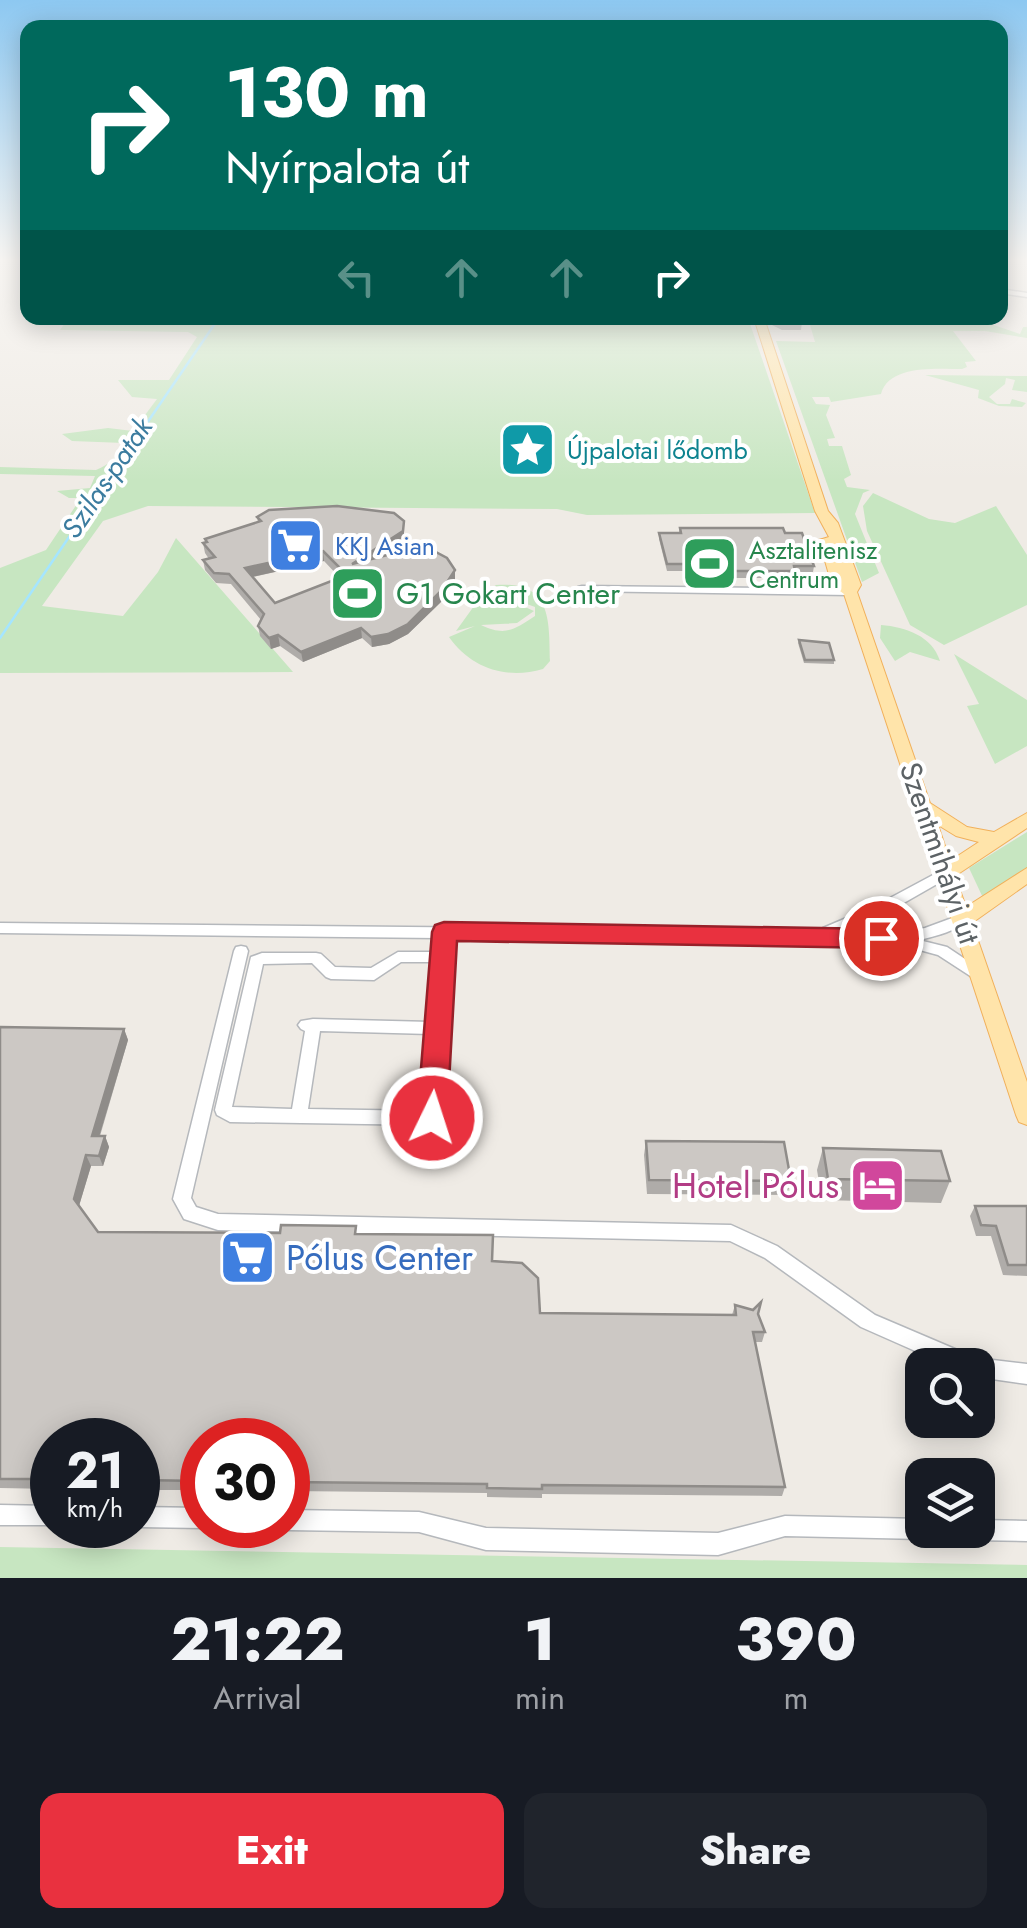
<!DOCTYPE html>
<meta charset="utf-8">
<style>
body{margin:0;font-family:Jost,sans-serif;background:#20242c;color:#f1f3f6;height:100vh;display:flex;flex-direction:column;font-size:38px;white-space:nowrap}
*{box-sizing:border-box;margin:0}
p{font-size:32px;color:#9ea1a6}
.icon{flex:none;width:55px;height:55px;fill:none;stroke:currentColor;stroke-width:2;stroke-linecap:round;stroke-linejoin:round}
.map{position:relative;height:1578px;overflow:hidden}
.details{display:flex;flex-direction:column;background:#171b24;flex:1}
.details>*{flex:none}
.banner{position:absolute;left:20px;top:20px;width:988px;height:305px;border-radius:20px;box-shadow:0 5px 25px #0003;background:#00695c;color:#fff;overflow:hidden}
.buttons{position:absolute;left:905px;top:1348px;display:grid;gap:20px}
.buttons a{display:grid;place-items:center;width:90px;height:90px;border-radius:20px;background:#171b24;box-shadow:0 5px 25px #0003;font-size:50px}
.speed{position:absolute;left:30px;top:1418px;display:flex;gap:20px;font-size:50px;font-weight:700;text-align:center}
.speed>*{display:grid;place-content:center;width:130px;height:130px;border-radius:50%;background:#171b24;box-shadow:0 5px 25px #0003;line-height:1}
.speed small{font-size:25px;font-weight:400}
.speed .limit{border:15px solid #d22;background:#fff;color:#111}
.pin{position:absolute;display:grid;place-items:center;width:85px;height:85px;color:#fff;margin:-42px;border:5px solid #fff;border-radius:50%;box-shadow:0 2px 10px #0007}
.me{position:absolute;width:110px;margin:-55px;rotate:4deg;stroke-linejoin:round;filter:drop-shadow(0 0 8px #0008)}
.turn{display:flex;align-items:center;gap:35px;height:210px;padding:0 40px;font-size:45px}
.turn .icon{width:130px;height:130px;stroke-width:2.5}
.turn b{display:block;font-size:70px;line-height:85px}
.lanes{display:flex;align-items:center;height:95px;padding:0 40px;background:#0003;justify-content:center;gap:50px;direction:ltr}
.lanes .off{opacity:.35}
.eta{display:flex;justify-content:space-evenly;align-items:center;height:170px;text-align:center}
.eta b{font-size:60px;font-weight:800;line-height:70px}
.cta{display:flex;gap:20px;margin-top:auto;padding:20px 40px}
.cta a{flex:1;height:115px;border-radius:20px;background:#e9313f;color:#fff;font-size:40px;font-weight:800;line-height:115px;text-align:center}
.cta a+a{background:#20242c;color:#f1f3f6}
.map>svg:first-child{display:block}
.green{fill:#c7e6c1}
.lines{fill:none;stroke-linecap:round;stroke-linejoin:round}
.stream{stroke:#a5e5ff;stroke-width:2.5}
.minor-casing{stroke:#b5b8bc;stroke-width:3}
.major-casing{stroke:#f1b05b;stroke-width:2}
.minor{fill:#fff;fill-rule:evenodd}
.major{fill:#ffe4aa;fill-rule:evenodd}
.wall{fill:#afaca9;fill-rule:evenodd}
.shaded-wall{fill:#8f8c89}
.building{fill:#ccc8c4;stroke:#8f8c89;stroke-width:2.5;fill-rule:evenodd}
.route{fill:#e9313f;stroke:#972029;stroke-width:2.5}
.labels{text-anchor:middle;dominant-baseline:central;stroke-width:8;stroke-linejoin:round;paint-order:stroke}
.far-culture-label{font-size:25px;fill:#0d838f;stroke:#fff;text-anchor:start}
.far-shop-label{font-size:25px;fill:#366cbe;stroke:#fff;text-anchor:start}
.far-leisure-label{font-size:25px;fill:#27864d;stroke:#fff;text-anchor:start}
.far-water-label{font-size:28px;font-style:italic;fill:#3b7c9f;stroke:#fff}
.leisure-label{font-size:30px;fill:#27864d;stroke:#fff;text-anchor:start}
.street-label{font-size:30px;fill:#5c6265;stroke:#fff}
.near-hotel-label{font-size:35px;fill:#b23c85;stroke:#fff;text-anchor:end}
.near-shop-label{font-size:35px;fill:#366cbe;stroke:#fff;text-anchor:start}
</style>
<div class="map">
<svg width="1027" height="1578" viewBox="0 0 1027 1578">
<rect width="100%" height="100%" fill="#efebe5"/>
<g class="green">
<path d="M185,318H748L815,513L587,515L557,509L148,506L103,521L42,606L123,616L158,572L176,538L293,672L0,673V568L46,550L81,498H69L57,491L90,488L95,476L0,474V467L96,470C110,464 118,457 124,443L72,441L62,434L108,428L133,431L157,399L132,397L118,380H169L197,337L188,332L60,330L65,323H149L151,320Z"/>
<path d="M808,318H936L941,322L973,318L1020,334L1023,327H1027V338L985,331H953L976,361L965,362L967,367L962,369C938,369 889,364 881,394L831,402L829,397H812L816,404L830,405L826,415L835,438L827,439L829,446H842L851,475L844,479L847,487L870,490L863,493L855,514L879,573L862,582L776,341L815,342Z"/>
<polygon points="925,375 1027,376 1027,392 1012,390 1015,380 1006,378 1005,384 989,397 997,404 1010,404 1012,399 1026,403 1022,407 999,406 978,398 979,390"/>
<polygon points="873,493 929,519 955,523 996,506 1027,555 1027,605 944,645 910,625 867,531 863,506"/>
<path d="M496,585C552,581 549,620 550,661L543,669C506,680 471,668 449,637L475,626L456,631L482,595L503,597L534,611L517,623L481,625C505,636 512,631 535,616V607L503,595L504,587L494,586L486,592Z"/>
<path d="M881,625C906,627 932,636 940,661L910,652L895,661L880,638Z"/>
<polygon points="954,654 1027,700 1027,746 995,764 967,706 979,704"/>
<polygon points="1027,832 1027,871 984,900 969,868"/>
<polygon points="0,1547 1027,1565 1027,1578 0,1578"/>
</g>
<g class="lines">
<polyline class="stream" points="0,638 214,325 214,318"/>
<defs>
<g id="minor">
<polygon points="1000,289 1027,293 1027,297 1000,293"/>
<polygon points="582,586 850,589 855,592 850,595 578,591 578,587"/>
<path d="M946,868L951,870L953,873L951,876L888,912L886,920L900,932L925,928L963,914L968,915L970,919C957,931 936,936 919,940L947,947L983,971L985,975L983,979L978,981L938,955L894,943L452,938L440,1115L450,1123L452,1128L450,1133L444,1135L429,1125L230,1122L217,1115L215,1110L251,957L262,953H316L321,954L335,967L371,968L398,952H436L438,938L0,933V923L821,931L823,928L877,905ZM873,919L874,925L883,933L841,932ZM401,962H436L431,1022L313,1019L301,1021L298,1025L301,1029L305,1031L292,1109L232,1107L263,964L312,963L326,977L331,979L374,980ZM320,1031L430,1034L424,1111L308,1109Z"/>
<polygon points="241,946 246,947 248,951 191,1198 196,1207 218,1214 731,1225 777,1246 875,1315 976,1358 1027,1364 1027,1384 978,1377 978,1365 947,1365 861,1327 765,1258 730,1241 218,1230 184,1219 173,1199 234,951 236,947"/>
<polygon points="0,1505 52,1506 52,1525 55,1525 0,1525"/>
<polygon points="138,1507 202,1508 202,1525 210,1525 202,1528 138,1527 132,1525 138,1525"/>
<polygon points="288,1510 419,1512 486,1528 718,1533 785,1516 922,1519 922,1530 932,1530 929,1536 922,1539 785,1536 718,1555 486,1550 419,1532 288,1530 280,1525 288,1525"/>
<polygon points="978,1520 1027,1521 1027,1541 971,1540 964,1537 961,1530 978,1530"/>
</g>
<path id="major" d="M754,318H764L828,511L838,523L861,585L857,592L930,803L967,827L994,832L1027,813V828L955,876L966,907L1027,868V884L972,923L1027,1082V1125L1019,1122L1016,1115L844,594L832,585L819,540L829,537L815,511ZM938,825L956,836L979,842L950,861Z"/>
</defs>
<use href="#minor" class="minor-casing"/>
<use href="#major" class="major-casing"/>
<use href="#minor" class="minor"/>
<use href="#major" class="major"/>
</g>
<g class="wall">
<polygon points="771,318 801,318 802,322 801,330 782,330 770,324"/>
<path d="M257,517L404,531V541L379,557L455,580L443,600L408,634L389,644L372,647L362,638L303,662L280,646L271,649L260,636L258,626L261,620L231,584L216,583L205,570L203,560L209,559L205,553L203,543H206L205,539L258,522ZM324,561L340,578L275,603L253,577Z"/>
<polygon points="680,528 785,533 814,566 813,572 795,572 794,578 686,578 684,571 667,571 659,539 659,533 679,533"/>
<polygon points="799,640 834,660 834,664 804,663 798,643"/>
<polygon points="0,1027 124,1029 128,1040 100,1136 105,1136 109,1147 103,1166 91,1166 79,1206 98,1232 357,1234 493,1261 540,1313 732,1315 735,1305 758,1314 765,1332 762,1342 755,1342 785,1487 782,1496 542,1494 542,1498 487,1497 487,1493 288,1491 288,1440 202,1440 202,1490 138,1490 138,1440 52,1440 52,1489 0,1488"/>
<polygon points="646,1141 791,1181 787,1195 647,1194 644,1155"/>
<polygon points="823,1148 950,1181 941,1203 822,1200 817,1170"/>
<polygon points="975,1206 1027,1206 1027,1276 1003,1275 991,1236 976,1236 970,1216"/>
</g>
<g class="shaded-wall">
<polygon points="404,521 404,541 353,574 352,564"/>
<polygon points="323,551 324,561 247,578 245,568"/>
<polygon points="455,570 455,580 443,600 408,634 389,644 372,647 371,637"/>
<polygon points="361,628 362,638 303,662 301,652"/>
<polygon points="278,635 280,646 271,649 269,638"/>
<polygon points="124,1029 128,1040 96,1147 92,1136"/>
<polygon points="105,1136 109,1147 103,1166 99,1156"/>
<polygon points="86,1155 91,1166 78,1209 74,1199"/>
</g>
<g class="building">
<polygon points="774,318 801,318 802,322 783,322"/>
<path d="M337,506L394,513L404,521L403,531L352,564L411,549L432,550L447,558L455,570L442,590L408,624L388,634L371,637L361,628L301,652L278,635L269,638L258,626L264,614L229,574L214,573L203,560L215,557L203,543L207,542L205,539L261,521L257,517L269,510ZM323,551L347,575L275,603L245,568Z"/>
<polygon points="680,528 783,528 785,533 802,533 814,566 794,566 795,571 687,571 685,564 667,564 659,533 681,533"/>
<polygon points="799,640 829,643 834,660 805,660"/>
<polygon points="0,1027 124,1029 92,1136 105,1136 99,1156 86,1155 74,1199 98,1232 280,1233 281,1225 356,1226 355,1234 493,1235 492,1261 522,1263 538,1278 540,1313 736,1315 735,1305 753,1310 761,1302 758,1314 765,1332 753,1332 785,1487 542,1485 542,1489 487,1488 487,1484 288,1482 288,1440 202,1440 202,1481 138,1480 138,1440 52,1440 52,1479 0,1479"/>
<polygon points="646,1141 784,1142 791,1181 649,1180"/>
<polygon points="823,1148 941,1151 950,1181 828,1179"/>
<polygon points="975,1206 1027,1206 1027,1265 1008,1265 996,1226 981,1225"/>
</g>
<linearGradient id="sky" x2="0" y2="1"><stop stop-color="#8dc8f1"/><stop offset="0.54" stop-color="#f8f6f3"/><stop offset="1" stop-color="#f8f6f3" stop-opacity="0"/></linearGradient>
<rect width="1027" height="481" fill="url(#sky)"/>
<polygon class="route" points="444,922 881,929 890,932 894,938 890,945 881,948 457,941 447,1118 443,1126 432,1130 422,1126 417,1118 432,932 435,925"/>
<defs>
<symbol id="sight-square" viewBox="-11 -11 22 22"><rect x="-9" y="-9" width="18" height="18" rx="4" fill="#0f9aa8" stroke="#fff"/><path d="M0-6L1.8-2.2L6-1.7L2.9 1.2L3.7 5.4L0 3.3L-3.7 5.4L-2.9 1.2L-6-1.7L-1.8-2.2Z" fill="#fff"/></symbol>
<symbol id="supermarket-square" viewBox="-11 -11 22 22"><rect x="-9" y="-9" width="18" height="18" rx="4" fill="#3f7fe0" stroke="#fff"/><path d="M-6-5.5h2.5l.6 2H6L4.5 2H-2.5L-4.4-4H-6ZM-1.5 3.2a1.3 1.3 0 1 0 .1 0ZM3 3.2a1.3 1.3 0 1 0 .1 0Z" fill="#fff"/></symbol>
<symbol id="stadium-square" viewBox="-11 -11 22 22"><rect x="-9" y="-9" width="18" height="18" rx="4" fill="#2e9e5b" stroke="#fff"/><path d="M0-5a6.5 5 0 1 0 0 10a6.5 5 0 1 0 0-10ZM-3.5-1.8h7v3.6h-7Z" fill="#fff"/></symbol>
<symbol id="hotel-square" viewBox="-11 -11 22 22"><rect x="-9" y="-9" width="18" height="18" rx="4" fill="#d1479c" stroke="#fff"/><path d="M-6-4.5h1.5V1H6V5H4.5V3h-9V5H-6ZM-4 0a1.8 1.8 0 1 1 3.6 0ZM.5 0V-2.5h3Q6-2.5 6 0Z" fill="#fff"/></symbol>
</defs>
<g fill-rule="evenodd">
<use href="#sight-square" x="496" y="418" width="63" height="63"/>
<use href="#supermarket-square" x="264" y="514" width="63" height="63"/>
<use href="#stadium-square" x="678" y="532" width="63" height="63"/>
<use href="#stadium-square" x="326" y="562" width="63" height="63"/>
<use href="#hotel-square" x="846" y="1154" width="63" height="63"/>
<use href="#supermarket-square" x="216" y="1226" width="63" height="63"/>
</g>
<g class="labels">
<g class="far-culture-label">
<text x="567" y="450">Újpalotai lődomb</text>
</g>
<g class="far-shop-label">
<text x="335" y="546">KKJ Asian</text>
</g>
<g class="far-leisure-label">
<text x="749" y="550">Asztalitenisz<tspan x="749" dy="29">Centrum</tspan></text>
</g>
<g class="far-water-label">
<text transform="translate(107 478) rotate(-56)">Szilas-patak</text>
</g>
<g class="leisure-label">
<text x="396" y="593">G1 Gokart Center</text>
</g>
<g class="street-label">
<text transform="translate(940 853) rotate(71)">Szentmihályi út</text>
</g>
<g class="near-hotel-label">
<text x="839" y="1186">Hotel Pólus</text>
</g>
<g class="near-shop-label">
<text x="286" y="1258">Pólus Center</text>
</g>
</g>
</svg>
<div class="buttons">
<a><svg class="icon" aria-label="search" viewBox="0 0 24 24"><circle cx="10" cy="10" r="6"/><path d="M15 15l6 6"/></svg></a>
<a><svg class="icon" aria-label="layers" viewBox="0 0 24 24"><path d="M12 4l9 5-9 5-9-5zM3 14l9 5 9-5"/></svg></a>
</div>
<div class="speed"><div>21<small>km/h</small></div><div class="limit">30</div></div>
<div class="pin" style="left:881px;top:938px;background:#d93025"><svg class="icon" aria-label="arrive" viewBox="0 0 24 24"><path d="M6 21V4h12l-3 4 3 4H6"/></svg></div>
<svg class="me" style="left:432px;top:1118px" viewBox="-20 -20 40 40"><circle r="17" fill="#e9313f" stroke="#fff" stroke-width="3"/><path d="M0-11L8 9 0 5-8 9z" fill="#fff"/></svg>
<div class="banner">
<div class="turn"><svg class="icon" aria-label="right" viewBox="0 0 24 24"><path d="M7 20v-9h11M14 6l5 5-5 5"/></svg><div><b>130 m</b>Nyírpalota út</div></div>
<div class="lanes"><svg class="icon off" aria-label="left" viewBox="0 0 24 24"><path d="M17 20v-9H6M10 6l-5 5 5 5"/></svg><svg class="icon off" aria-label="ahead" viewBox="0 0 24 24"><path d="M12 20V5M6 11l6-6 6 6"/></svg><svg class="icon off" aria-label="ahead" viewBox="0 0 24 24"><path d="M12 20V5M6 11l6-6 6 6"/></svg><svg class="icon" aria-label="right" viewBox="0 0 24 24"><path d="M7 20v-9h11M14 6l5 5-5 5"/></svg></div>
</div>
</div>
<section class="details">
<div class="eta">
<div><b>21:22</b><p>Arrival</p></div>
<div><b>1</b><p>min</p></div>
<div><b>390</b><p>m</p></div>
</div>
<div class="cta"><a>Exit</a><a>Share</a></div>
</section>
